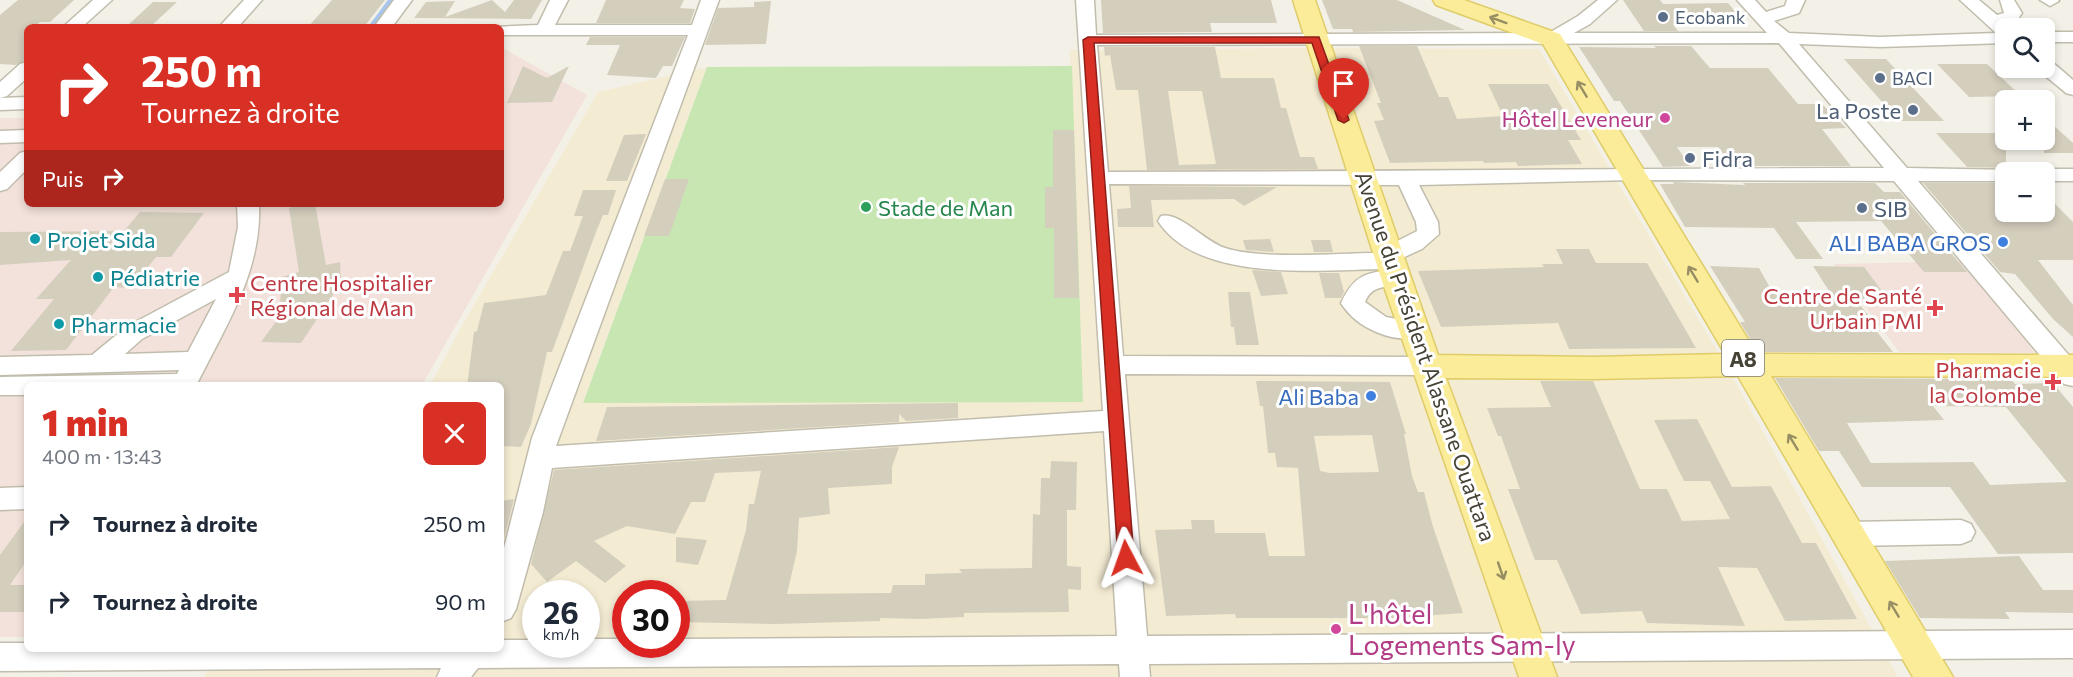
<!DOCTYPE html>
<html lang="fr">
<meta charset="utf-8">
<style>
body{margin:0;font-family:Commissioner,sans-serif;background:#f6f6f7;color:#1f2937;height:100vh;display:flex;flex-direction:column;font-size:22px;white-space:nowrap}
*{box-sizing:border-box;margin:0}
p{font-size:20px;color:#747a83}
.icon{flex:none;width:33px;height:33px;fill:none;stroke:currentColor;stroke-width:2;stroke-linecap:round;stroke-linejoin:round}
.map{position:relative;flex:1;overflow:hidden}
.side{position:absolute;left:24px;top:382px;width:480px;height:270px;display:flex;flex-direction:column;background:#fff;border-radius:9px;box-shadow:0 3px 9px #0003}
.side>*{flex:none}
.hud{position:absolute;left:24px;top:24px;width:480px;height:183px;border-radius:9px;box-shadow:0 3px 9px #0003;background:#d93025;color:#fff;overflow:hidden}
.controls{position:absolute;left:1995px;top:18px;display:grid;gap:12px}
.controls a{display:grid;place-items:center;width:60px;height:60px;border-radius:9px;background:#fff;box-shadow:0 3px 9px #0003;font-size:30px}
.speed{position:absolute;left:522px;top:580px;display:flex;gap:12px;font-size:30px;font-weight:700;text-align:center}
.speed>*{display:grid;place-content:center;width:78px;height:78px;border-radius:50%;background:#fff;box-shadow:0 3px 9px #0003;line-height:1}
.speed small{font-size:15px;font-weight:400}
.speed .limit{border:9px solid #d22;background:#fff;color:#111}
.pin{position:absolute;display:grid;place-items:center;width:51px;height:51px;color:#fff;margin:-62px -26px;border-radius:50% 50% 50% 0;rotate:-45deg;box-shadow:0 0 6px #0007}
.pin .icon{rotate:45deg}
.me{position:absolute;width:66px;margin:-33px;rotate:356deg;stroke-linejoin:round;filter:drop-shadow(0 0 4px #0008)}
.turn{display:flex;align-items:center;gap:21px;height:126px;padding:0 18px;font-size:27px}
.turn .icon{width:78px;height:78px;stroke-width:2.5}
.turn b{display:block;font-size:42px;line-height:51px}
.then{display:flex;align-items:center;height:57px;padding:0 18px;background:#0003;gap:12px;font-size:22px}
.round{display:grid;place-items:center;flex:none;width:63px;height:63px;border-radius:9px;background:#f6f6f7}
.overview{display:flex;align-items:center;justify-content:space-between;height:102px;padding:0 18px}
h1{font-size:36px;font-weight:800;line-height:45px;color:#d93025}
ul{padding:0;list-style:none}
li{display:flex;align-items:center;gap:18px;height:78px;padding:0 18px}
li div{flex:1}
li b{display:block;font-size:22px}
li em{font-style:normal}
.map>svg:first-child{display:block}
.commercial{fill:#f4ebd3;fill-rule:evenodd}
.medical{fill:#f3e2db}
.green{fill:#c7e6b2}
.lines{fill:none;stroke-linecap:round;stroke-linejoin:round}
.stream{stroke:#a6c6ed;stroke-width:5}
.building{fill:#d4cebd;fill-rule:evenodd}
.minor-casing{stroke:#c1bdad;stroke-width:3}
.major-casing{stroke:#dfcc69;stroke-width:3}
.minor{fill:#fff;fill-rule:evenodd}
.major{fill:#faec99;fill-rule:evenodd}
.oneway{stroke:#978e63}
.route{fill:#d93025;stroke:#8d1f18;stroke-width:1.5}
.service-dot{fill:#5c6f8a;stroke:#fff;stroke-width:2}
.hotel-dot{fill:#d1479c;stroke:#fff;stroke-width:2}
.leisure-dot{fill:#2e9e5b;stroke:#fff;stroke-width:2}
.culture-dot{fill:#0f9aa8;stroke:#fff;stroke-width:2}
.shop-dot{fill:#3f7fe0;stroke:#fff;stroke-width:2}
.health-dot{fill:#e0444e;stroke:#fff;stroke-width:2}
.labels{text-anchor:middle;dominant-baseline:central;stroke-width:6;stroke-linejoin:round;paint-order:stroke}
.far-service-label{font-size:18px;fill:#4e5e75;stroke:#fff;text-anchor:start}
.shield{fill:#fff;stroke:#7e7b72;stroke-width:1.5}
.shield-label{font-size:21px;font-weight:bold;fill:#464236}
.service-label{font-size:22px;fill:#4e5e75;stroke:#fff;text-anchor:start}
.hotel-label{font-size:22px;fill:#b23c85;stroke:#fff;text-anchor:end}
.leisure-label{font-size:22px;fill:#27864d;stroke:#fff;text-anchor:start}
.culture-label{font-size:22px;fill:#0d838f;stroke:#fff;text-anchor:start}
.shop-label{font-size:22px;fill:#366cbe;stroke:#fff;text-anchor:end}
.health-label{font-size:22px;fill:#be3a42;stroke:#fff;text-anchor:end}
.street-label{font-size:22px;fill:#464236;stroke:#fff}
.near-hotel-label{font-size:27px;fill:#b23c85;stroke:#fff;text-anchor:start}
</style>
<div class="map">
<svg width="2073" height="677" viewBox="0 0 2073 677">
<rect width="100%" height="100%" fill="#f3f1e7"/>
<path class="commercial" d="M1286,48L1539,49L1735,381L1898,677H204L206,673L249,650H501V386L430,385L464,322L598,92L707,67L583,402H1083L1070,50ZM536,594H586V645H536ZM626,594H676V645H626Z"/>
<g class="medical">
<polygon points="501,47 587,95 422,385 27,386 27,637 0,637 0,118 27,118 27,204 501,204"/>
<polygon points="1968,261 2035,353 1899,352 1834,264"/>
</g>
<polygon class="green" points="1072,66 1083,402 583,403 707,67"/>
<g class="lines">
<polyline class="stream" points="371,27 391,0"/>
</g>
<g class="building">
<polygon points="18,0 74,0 50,22 40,22 34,27 27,27 27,60 16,65 0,64 0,15"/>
<polygon points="332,0 385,0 364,27 308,27"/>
<polygon points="492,0 505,12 514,0 542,0 531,19 414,18 426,2 455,1 445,17"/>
<polygon points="606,0 684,0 680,8 695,9 690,23 596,23"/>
<polygon points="1101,0 1271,0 1277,23 1210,23 1212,32 1103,33"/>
<polygon points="1322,0 1397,0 1465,30 1353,32 1352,29 1333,29"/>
<polygon points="1623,0 1660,0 1663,4 1728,3 1744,22 1677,23 1680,27 1675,27 1678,31 1644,31"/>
<polygon points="771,1 766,44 705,45 718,8 754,7 754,2"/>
<polygon points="153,2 177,2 151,26 127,26"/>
<polygon points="590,37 685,37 672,66 663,66 656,78 607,75 620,45 586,45"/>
<polygon points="1359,46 1417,46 1439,97 1448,97 1457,119 1503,116 1488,84 1548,84 1581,140 1568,140 1582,164 1518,166 1516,162 1484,163 1483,161 1390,163 1374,121 1384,120 1377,103 1381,103"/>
<polygon points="1654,46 1691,46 1710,68 1768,68 1798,104 1822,104 1846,128 1822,129 1851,166 1732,166 1718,147 1677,147 1690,166 1663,167 1620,101 1614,101 1579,47 1656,48"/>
<path d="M1104,47H1215L1221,78H1274L1281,108H1286L1300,157H1314L1318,169L1147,170L1138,90H1116L1110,55L1105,56ZM1168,91H1202L1216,164L1179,165Z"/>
<polygon points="1844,59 1886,59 1944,121 1899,121"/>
<polygon points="1937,64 1987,64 2021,96 1969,97"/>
<polygon points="523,66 547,78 569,66 552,102 507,103"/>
<polygon points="2044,117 2073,143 2073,153 2044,153"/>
<polygon points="1053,130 1074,130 1079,298 1054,298 1054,228 1045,228 1045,187 1053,187"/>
<polygon points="1936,133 2006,133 2006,168 1967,167"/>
<polygon points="646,134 627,181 606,181 624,135"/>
<polygon points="665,179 689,179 669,236 644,236"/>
<polygon points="1673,182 1745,185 1743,183 1875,183 1884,192 1900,192 1967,272 1924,272 1881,221 1796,222 1823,259 1796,259 1774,228 1685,227 1660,184 1674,184"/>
<polygon points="1923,183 2006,183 2006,212 2044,212 2044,193 2073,222 2073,260 2038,260 2073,305 2073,337 2053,319 2015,274 2000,272"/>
<polygon points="1129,186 1277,187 1244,206 1234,199 1151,200 1154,227 1118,227 1117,209 1131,208"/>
<polygon points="583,190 616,190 608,215 603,215 596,232 552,352 547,352 531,424 521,447 501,446 501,386 467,386 474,332 477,331 484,303 546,295 563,251 570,251 583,216 574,216"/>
<polygon points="304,204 315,204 326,265 340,262 341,283 301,343 261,342 280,316 281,277 299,272 289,208"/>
<polygon points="140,212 204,213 171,257 156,257 131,288 114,287 66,350 11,351 54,299 36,299 71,260 0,265 0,232 124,231"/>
<polygon points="1270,239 1274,252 1246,250 1243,240"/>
<polygon points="1311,240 1330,240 1333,252 1314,252"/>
<polygon points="1556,249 1589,249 1596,263 1647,263 1696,348 1569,349 1558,323 1441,327 1418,271 1544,267 1542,264 1563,264"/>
<polygon points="1710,266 1759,268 1773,293 1831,294 1813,266 1864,267 1888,299 1855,299 1870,317 1866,318 1893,352 1758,352 1740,322 1745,322"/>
<polygon points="1252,270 1281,272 1288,294 1261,296"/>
<polygon points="1319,273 1339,273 1344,292 1341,298 1325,298"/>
<polygon points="1228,292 1250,292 1259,345 1236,345 1234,327 1231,327"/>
<path d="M1775,378L2011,379L2015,384L2053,383L2073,407V553L1998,554L1950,487H1862L1839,451H1819ZM1933,406L2006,407L2067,482L1990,485L1973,462L1871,463L1847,423L1944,420Z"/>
<path d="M1256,381L1390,382L1406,434H1404L1412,476L1418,492H1424L1433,527L1463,613L1396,618H1236L1235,614L1166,616L1155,530L1192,529L1191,520H1214L1215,533H1265L1269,556H1305L1298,468L1277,467L1275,453H1268L1263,406H1260ZM1372,435L1379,472L1330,473L1320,471L1314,436Z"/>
<polygon points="1540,381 1593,381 1640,489 1667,489 1682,521 1730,519 1710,481 1684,481 1654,420 1697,419 1732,487 1771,486 1802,543 1816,543 1857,619 1785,621 1757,568 1718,567 1745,626 1647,623 1642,611 1581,614 1557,560 1535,560 1508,489 1520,489 1501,436 1498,436 1487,408 1551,407"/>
<polygon points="958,403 958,418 906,421 899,414 899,422 596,441 607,407"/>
<polygon points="899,447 892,467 892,484 828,488 830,514 799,518 797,551 787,594 891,593 893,585 925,585 925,574 962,573 959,569 1032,568 1033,514 1040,515 1041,478 1050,478 1051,461 1077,462 1076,510 1067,510 1067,566 1081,567 1081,590 1068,589 1069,612 964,613 964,617 920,619 880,618 880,621 776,624 676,622 676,601 726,600 746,530 749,504 754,504 761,471 715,473 705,502 691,502 675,534 627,526 594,541 626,566 605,583 576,561 547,582 531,564 554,470"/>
<polygon points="514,499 501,551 501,501"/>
<polygon points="27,518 27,560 10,585 27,585 27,612 0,612 0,555"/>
<polygon points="676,537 707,540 698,565 676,562"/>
<polygon points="2019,556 2043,590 2073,590 2073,613 2005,612 2010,619 1920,618 1885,561"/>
</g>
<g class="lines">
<defs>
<g id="minor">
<polygon points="93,0 112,0 82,27 63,27"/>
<polygon points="244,0 262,0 238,27 219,27"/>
<polygon points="394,0 412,0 392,27 374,27"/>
<path d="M550,0H568L555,25H692L701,0H719L556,446L1103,411L1076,0H1094L1096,35L1549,33L1578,16L1598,0H1617L1590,24L1574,33H1767L1737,0H1755L1766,12L1785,6L1787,0H1805L1799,13L1774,21L1789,33L1880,37L1996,33L1960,0H1979L1997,15L2004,13L2000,0H2014L2022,13L2016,22L2007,24L2012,28H2006V43L1880,47L1799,44L1907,168L2013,170L2015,172H2006V181H1918L2073,360V386L2064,384L1894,181L1633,180L1419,185L1438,222L1439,234L1422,249L1400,259L1398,266L1390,269C1324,269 1199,285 1158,221L1161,216C1179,211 1204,241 1225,248C1262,260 1337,253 1378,253L1380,250L1417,231L1416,222L1399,185L1109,184L1123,356L1428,357L1437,360L1440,366L1437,372L1428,375L1125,374L1147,636L2073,630V658L1149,664L1150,677H1120L1119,664L478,668L471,677H437L441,668L0,671V643H27V650H501V640H536V645H586V639H626V645H676V639L1117,636L1104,431L552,468L543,512L516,609L511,618L501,622V560L532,438L688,35H501V27H494L538,25ZM1779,43L1884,168C1625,168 1367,172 1108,172L1097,45Z"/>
<polygon points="2040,0 2058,0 2059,1 2050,6"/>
<rect x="2044" y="32" width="29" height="10"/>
<polygon points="2044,60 2051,61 2073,80 2073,95 2066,93 2037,69 2044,68"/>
<polygon points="27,62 27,78 7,96 0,98 0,82 20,64"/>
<polygon points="27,97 27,109 0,110 0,98"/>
<polygon points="27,130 27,142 0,143 0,131"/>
<polygon points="27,151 27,169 7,189 0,191 0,172 20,153"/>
<polygon points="2044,169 2073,169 2073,181 2044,181 2044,172 2035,172"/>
<path d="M237,204H259C262,272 225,327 196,386H27V395H0V377L177,374L179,370L0,375V357L92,355L126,327L229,272L238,227ZM216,299L188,352L125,354L142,339Z"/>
<path d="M1395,270L1403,273L1406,278L1403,283C1387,288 1372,284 1365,302L1386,317L1423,324L1427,330L1423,336C1394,345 1356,328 1341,303C1354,275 1366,272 1395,270Z"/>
<polygon points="27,487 27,509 0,510 0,488"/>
<polygon points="1961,520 1971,524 1975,532 1971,540 1961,544 1849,546 1839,542 1835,534 1839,526 1849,522"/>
</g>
<polygon id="major" points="1293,0 1315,0 1438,355 1592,357 1725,354 1543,44 1436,5 1433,0 1464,0 1560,34 1757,354 2073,355 2073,377 1771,376 1953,677 1913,677 1738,376 1592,379 1446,378 1557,677 1519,677 1381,278"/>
</defs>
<use href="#minor" class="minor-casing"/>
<use href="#major" class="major-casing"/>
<use href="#minor" class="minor"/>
<use href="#major" class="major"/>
</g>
<defs><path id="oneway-shaft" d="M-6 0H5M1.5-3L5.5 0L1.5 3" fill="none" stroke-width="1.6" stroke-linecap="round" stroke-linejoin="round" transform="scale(1.5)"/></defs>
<g class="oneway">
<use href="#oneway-shaft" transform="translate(1498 20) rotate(-160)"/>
<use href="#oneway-shaft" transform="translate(1582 89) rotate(-121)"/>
<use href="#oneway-shaft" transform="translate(1693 274) rotate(-121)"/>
<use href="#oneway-shaft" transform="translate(1793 442) rotate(-121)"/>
<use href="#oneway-shaft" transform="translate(1501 571) rotate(71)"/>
<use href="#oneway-shaft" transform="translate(1894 609) rotate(-121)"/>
</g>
<polygon class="route" points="1088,37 1319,37 1349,120 1344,123 1338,120 1312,43 1094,43 1134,558 1132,563 1120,563 1118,558 1083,40"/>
<g class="service-dot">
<circle cx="1663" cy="17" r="6"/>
<circle cx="1880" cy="78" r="6"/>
<circle cx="1913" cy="110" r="6"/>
<circle cx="1690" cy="158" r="6"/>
<circle cx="1862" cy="208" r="6"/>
</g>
<g class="hotel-dot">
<circle cx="1665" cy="118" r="6"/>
<circle cx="1336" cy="629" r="6"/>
</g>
<circle class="leisure-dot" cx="866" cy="207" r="6"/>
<g class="culture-dot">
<circle cx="35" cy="239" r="6"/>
<circle cx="98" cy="277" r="6"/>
<circle cx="59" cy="324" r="6"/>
</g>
<g class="shop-dot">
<circle cx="2003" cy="242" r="6"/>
<circle cx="1371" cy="396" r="6"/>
</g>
<g class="health-dot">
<path d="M234 286h6v6h6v6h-6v6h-6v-6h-6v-6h6z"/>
<path d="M1932 299h6v6h6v6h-6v6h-6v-6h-6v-6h6z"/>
<path d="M2050 373h6v6h6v6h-6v6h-6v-6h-6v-6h6z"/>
</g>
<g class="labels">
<g class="far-service-label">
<text x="1675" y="17">Ecobank</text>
<text x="1892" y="78">BACI</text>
</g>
<rect class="shield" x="1722" y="340" width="42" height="36" rx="4.5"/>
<g class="shield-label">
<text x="1743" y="358">A8</text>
</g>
<g class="service-label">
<text x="1901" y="110" text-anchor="end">La Poste</text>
<text x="1702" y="158">Fidra</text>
<text x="1874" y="208">SIB</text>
</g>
<g class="hotel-label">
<text x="1653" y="118">Hôtel Leveneur</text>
</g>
<g class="leisure-label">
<text x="878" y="207">Stade de Man</text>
</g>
<g class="culture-label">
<text x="47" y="239">Projet Sida</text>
<text x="110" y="277">Pédiatrie</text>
<text x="71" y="324">Pharmacie</text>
</g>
<g class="shop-label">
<text x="1991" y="242">ALI BABA GROS</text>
<text x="1359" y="396">Ali Baba</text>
</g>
<g class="health-label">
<text x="250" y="282" text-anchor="start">Centre Hospitalier<tspan x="250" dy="25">Régional de Man</tspan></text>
<text x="1922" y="295">Centre de Santé<tspan x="1922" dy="25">Urbain PMI</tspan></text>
<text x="2041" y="369">Pharmacie<tspan x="2041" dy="25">la Colombe</tspan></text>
</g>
<g class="street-label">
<text transform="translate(1426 356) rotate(71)">Avenue du Président Alassane Ouattara</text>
</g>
<g class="near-hotel-label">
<text x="1348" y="613">L'hôtel<tspan x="1348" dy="31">Logements Sam-ly</tspan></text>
</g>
</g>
</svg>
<div class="controls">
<a><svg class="icon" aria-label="search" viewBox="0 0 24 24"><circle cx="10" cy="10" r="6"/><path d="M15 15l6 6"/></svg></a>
<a>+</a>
<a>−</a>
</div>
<div class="speed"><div>26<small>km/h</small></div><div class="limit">30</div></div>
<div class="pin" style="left:1344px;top:120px;background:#d93025"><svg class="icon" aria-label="arrive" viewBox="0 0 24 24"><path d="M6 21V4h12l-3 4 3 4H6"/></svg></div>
<svg class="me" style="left:1126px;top:558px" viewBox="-20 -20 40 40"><path d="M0-17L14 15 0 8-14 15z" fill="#d93025" stroke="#fff" stroke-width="4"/></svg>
<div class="hud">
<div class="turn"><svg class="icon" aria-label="right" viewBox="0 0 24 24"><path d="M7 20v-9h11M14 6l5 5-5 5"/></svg><div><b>250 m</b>Tournez à droite</div></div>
<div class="then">Puis<svg class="icon" aria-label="right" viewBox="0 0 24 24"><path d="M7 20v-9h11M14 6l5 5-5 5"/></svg></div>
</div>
<section class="side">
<div class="overview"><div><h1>1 min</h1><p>400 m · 13:43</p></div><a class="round" style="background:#d93025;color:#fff"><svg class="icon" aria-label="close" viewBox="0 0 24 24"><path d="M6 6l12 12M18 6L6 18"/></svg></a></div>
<ul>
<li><svg class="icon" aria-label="right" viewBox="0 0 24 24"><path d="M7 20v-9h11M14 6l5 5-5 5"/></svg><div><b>Tournez à droite</b></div><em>250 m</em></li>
<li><svg class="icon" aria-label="right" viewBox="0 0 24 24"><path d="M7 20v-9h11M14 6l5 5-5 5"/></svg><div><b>Tournez à droite</b></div><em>90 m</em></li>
</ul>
</section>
</div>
